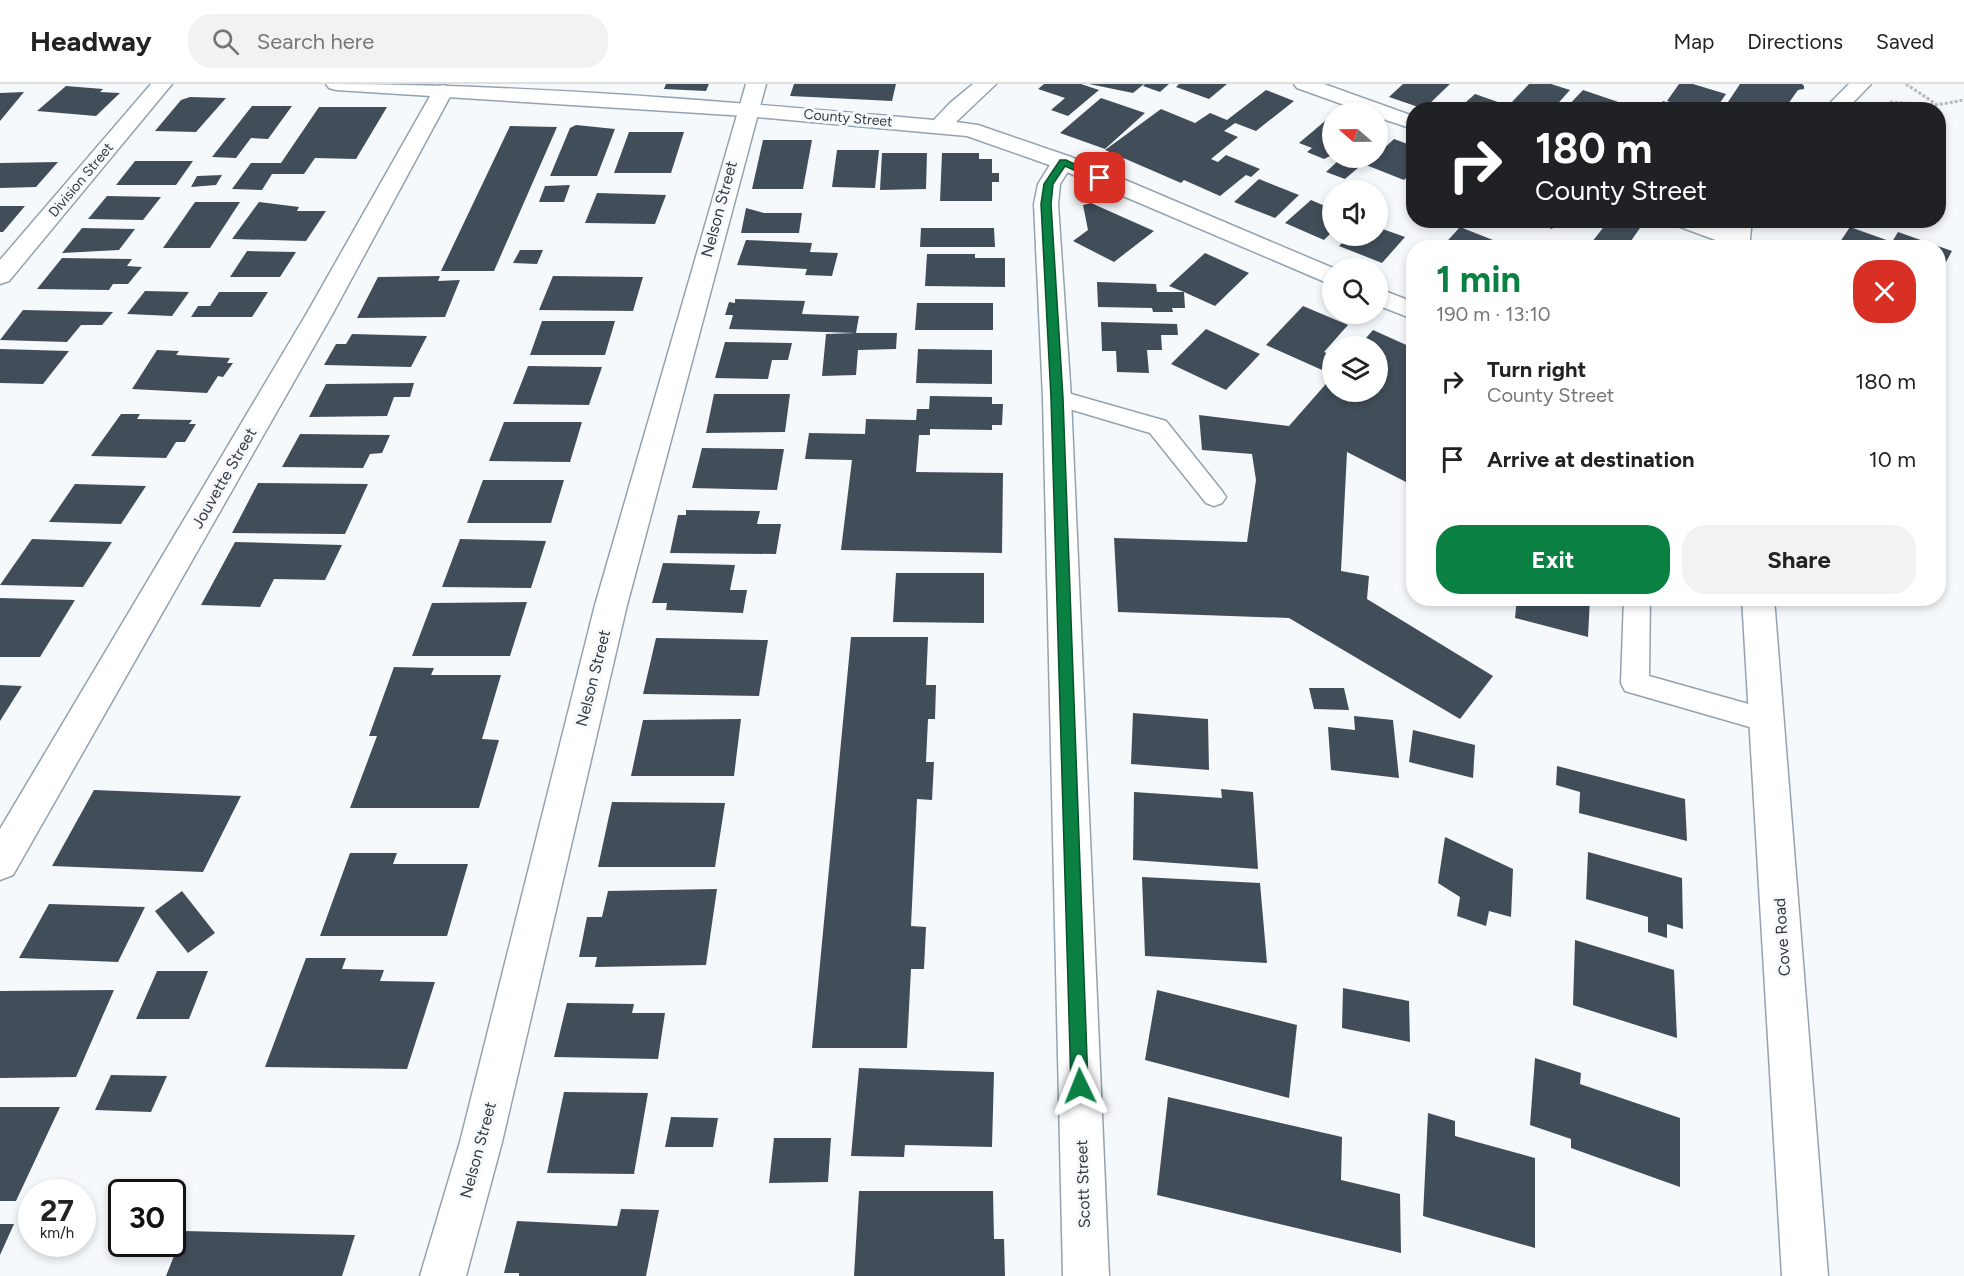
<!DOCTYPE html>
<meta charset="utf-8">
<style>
body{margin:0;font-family:Figtree,sans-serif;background:#f2f2f2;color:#222;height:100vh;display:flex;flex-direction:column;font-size:22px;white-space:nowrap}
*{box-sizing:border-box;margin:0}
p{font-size:20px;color:#767676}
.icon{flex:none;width:33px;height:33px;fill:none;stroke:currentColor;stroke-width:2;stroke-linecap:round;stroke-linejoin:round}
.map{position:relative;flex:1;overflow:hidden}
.details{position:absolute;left:1406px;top:156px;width:540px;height:366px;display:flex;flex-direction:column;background:#fff;border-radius:24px;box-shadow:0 3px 9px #0003}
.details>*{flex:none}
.banner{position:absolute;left:1406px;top:18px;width:540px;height:126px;border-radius:24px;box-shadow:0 3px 9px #0003;background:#202124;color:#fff;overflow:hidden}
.needle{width:39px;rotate:290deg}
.controls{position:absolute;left:1322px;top:18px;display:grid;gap:12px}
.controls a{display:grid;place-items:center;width:66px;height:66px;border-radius:50%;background:#fff;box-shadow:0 3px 9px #0003;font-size:30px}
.speed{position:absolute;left:18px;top:1095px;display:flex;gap:12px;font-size:30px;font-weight:700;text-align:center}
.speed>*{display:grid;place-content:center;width:78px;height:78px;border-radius:50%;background:#fff;box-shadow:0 3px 9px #0003;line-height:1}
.speed small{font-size:15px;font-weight:400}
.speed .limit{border:3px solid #111;border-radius:9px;background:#fff;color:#111}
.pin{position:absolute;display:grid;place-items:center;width:51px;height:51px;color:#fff;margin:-26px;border-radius:12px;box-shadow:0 3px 9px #0006}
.me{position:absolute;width:66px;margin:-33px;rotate:358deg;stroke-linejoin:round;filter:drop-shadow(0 0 4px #0008)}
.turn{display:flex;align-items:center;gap:21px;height:126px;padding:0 30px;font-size:27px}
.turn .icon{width:78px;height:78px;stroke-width:2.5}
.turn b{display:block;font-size:42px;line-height:51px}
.round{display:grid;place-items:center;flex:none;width:63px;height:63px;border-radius:24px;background:#f2f2f2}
.summary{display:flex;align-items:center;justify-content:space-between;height:102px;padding:0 30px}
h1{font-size:36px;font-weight:700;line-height:45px;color:#0b8043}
.action{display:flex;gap:12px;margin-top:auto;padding:12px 30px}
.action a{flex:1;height:69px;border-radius:24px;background:#0b8043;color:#fff;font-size:24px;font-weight:700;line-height:69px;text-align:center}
.action a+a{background:#f2f2f2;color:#222}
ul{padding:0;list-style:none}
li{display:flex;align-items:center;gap:18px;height:78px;padding:0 30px}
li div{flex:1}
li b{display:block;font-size:22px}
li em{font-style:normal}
header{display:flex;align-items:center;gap:36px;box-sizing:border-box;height:84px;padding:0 30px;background:#fff;border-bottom:2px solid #e0e0e0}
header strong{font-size:28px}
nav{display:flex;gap:33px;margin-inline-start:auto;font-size:21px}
.search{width:420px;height:54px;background:#f2f2f2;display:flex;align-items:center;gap:15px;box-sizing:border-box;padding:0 21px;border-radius:24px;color:#767676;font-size:22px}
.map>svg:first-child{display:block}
.building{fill:#414e5a}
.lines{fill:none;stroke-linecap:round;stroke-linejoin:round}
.service-casing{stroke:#93a2b0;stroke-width:3}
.minor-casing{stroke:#93a2b0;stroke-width:3}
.secondary-casing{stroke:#93a2b0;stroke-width:3}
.path{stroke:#b4b8bc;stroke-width:3;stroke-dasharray:3 2;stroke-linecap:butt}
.service{fill:#fff;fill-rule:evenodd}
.minor{fill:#fff;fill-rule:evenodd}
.secondary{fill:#fff;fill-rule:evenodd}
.route{fill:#0b8043;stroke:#07532c;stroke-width:1.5}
.labels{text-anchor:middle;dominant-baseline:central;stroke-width:6;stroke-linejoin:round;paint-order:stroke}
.far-street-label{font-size:14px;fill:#33393f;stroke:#f6f9fc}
.street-label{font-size:16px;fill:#33393f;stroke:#f6f9fc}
</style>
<header>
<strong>Headway</strong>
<div class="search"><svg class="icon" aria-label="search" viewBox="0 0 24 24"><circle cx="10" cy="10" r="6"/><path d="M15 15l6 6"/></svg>Search here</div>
<nav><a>Map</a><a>Directions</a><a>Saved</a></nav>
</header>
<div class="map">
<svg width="1964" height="1192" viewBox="0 0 1964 1192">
<rect width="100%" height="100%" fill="#f6f9fc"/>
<g class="building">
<polygon points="666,0 709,0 706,7 664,5"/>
<polygon points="794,0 896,0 892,17 790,12"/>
<polygon points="1044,0 1081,0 1099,6 1068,32 1051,26 1065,14 1038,5"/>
<polygon points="1089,0 1144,0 1133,9"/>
<polygon points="1145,0 1169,0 1160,8 1143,2"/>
<polygon points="1179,0 1227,0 1209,15 1176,3"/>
<polygon points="1403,0 1450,0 1424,25 1389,13"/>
<polygon points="1529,0 1551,0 1570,6 1552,26 1527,26 1510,20"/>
<polygon points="1679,0 1693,0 1726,10 1715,26 1695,26 1667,17"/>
<polygon points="1740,0 1802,0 1804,2 1804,5 1798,6 1788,20 1783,18 1778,26 1753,26 1728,18"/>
<polygon points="66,2 103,5 100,8 120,9 96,32 37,27"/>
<polygon points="1266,6 1294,17 1256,47 1235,39 1224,47 1238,53 1211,75 1218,78 1226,71 1260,85 1251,93 1246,91 1220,112 1184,96 1181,99 1105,66 1161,25 1195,39 1210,29 1227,36"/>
<polygon points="1583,6 1639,25 1639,26 1564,26"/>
<polygon points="24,8 0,37 0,9"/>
<polygon points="1475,10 1512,23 1509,26 1457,26"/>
<polygon points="190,13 226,14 196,48 155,47 181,16"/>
<polygon points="1101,14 1145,29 1105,65 1060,49"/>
<polygon points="1663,17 1688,25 1688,26 1657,26"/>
<polygon points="252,22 292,22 268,55 251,54 236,74 212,73"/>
<polygon points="319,23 387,23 356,75 315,74 304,90 272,90 262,106 232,105 251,79 281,79"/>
<polygon points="1331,32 1332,71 1324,75 1307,68 1312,64 1299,59"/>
<polygon points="576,41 615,45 597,92 550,92 570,44"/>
<polygon points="510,42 557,43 494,187 441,187"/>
<polygon points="629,48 684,48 671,89 614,89"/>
<polygon points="1394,55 1413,62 1413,87 1404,96 1366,81"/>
<polygon points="763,56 812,56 803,105 752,105"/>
<polygon points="837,66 879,66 875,104 832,103"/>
<polygon points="882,69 927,69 926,105 880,106"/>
<polygon points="942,69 979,69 979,75 992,75 992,89 999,89 999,98 992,98 992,117 940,117"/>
<polygon points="1340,75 1359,83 1345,95 1326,88"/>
<polygon points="135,77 193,77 176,101 116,101"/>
<polygon points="58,78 36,103 0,104 0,79"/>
<polygon points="222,91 216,101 191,103 197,92"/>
<polygon points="1259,95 1299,111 1275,134 1234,118"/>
<polygon points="570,101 564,118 539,118 545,102"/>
<polygon points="597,109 666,111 655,140 585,139"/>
<polygon points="107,112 161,113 143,136 88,135"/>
<polygon points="1332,115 1332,148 1324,156 1285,139 1311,116 1325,122"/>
<polygon points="195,118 240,118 210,164 163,164"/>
<polygon points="259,118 299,123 297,127 326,127 306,157 232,155"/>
<polygon points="1091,119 1154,147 1114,178 1073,157 1088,146 1083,121"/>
<polygon points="0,122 25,122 3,148 0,148"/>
<polygon points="746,124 764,129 802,129 799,149 741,149"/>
<polygon points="1532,136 1559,136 1552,145"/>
<polygon points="1609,136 1619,136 1640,144 1626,164 1606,164 1592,158"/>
<polygon points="1377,143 1405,153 1382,179 1339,162 1349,152 1377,152"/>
<polygon points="1460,143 1503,160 1500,164 1441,164"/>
<polygon points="1850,143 1892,158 1898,148 1952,167 1938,193 1938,164 1836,164"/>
<polygon points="82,144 135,145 119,166 62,169"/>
<polygon points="921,144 994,144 995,163 920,163"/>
<polygon points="746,156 812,159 810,168 838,169 832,192 805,191 807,185 737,181"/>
<polygon points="520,166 543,166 537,180 513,179"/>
<polygon points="247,167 296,168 280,193 230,193"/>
<polygon points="1205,169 1249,189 1215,222 1184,208 1185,224 1172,224 1173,228 1153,228 1152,224 1098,223 1097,198 1156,200 1157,208 1184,208 1169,202"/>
<polygon points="927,170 975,170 975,174 1005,174 1005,203 925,202"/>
<polygon points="62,174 132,175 127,182 142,183 128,200 113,200 109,206 37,205"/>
<polygon points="440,192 438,197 460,196 445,233 357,234 378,193"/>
<polygon points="553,192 643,193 633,227 539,226"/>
<polygon points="145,207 189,208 172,232 127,230"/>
<polygon points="219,208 268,208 252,233 191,233 198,222 210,222"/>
<polygon points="735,215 805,217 802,230 859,232 856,249 729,245 733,231 725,231 729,218 735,219"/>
<polygon points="917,219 993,219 993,246 915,246"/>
<polygon points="1303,222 1348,241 1324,268 1332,271 1332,274 1322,286 1266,261"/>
<polygon points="23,226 113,228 102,241 81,241 67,258 0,256"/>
<polygon points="542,237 615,237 605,271 530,271"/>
<polygon points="1101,238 1177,240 1178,251 1161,251 1162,266 1147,266 1149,289 1117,288 1116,267 1102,267"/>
<polygon points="1206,245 1260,270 1226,306 1171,280"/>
<polygon points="1373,246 1413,264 1413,389 1406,398 1347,368 1341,487 1369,492 1367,515 1493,592 1460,635 1289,534 1118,528 1114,454 1247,458 1256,396 1252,370 1202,366 1199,331 1289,342 1332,293 1332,308 1377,308 1377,262 1359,262"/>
<polygon points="856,249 897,249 896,265 858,266 856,291 822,292 826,250"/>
<polygon points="352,250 427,252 411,283 324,281 336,260 346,260"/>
<polygon points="725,258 792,259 788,276 772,276 768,295 715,294"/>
<polygon points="0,265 69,267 43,300 0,299"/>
<polygon points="918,265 992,266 992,300 916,299"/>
<polygon points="157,266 179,267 176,271 230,274 227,279 233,279 223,293 218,292 207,309 132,305"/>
<polygon points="528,282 602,283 589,321 513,320"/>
<polygon points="414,299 410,313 394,313 387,332 309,333 326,300"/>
<polygon points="714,310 790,310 785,348 706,349"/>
<polygon points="930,312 992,313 992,320 1003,320 1002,341 992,341 992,346 930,345 930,351 919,351 916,388 1003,389 1002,469 841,466 852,376 805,375 809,349 865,350 866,335 916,336 917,325 929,325"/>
<polygon points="121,330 140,330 137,335 192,336 189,340 196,340 185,358 176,358 166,374 91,372"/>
<polygon points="504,338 582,338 570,378 489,377"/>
<polygon points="300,350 390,351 382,369 370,370 363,384 282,383"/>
<polygon points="702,364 784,365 777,406 692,404"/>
<polygon points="483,396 564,396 551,439 467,439"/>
<polygon points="258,399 368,400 345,450 232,449"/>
<polygon points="75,400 146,402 121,440 49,438"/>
<polygon points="686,426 760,427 757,440 781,440 776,470 670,469 678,431 686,431"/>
<polygon points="32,455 112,458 83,503 0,501"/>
<polygon points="460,455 546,457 531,504 442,503"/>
<polygon points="235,458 342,461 325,496 274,495 260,523 201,521"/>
<polygon points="663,479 735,481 730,506 747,506 743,529 666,526 667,519 652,519"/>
<polygon points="896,489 984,489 984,539 893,538"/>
<polygon points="0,514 75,516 40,573 0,573"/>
<polygon points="1517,514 1590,514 1588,553 1515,534"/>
<polygon points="527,518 510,572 412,572 432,519"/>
<polygon points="851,553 928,553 926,601 936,601 935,635 928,635 926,678 934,678 932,716 917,715 911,842 926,843 924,885 911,885 907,964 812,964"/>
<polygon points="656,554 768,556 759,612 643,610"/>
<polygon points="394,583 434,584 431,591 501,591 482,655 499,656 479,724 350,724 377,652 369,652"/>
<polygon points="0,601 22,602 0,637"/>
<polygon points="1309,604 1344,604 1349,626 1314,625"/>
<polygon points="1133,629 1208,635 1209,686 1131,680"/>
<polygon points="1354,632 1393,636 1399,694 1331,686 1328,643 1355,646"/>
<polygon points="741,635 734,692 631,692 643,636"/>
<polygon points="1413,646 1475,661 1473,694 1409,678"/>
<polygon points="1557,682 1685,715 1687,757 1579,729 1580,708 1556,701"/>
<polygon points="1221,705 1253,708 1258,785 1133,776 1134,708 1222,714"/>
<polygon points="94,706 241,712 203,788 52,782"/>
<polygon points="612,718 725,719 715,783 598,783"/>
<polygon points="1445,753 1513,785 1511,833 1489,827 1486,842 1457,832 1460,813 1438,799"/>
<polygon points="1588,768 1682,794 1683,845 1667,840 1667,854 1648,848 1648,833 1586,815"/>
<polygon points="350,769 397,769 393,780 468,780 447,852 320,852"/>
<polygon points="1142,793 1260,799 1267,879 1145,872"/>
<polygon points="717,805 706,881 595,883 597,873 579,873 587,833 602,833 608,807"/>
<polygon points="182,807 215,849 188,869 155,827"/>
<polygon points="49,820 145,823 118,878 19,874"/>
<polygon points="1575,856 1674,886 1677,954 1573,921"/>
<polygon points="306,874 346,874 342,885 384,886 380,897 435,898 407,985 265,983"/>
<polygon points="157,887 208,887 189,935 136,935"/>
<polygon points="1343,904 1409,917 1410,958 1342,944"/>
<polygon points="114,906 76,993 0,994 0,907"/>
<polygon points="1157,906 1297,941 1289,1014 1145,976"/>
<polygon points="567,919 634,920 632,929 665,929 658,975 554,973"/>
<polygon points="1535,974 1581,989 1580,1000 1680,1034 1680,1103 1571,1064 1571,1055 1530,1041"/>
<polygon points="859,984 994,988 992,1063 905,1061 904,1073 851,1072"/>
<polygon points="111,991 167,992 151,1028 95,1026"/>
<polygon points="564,1008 648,1009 634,1090 547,1089"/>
<polygon points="1168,1013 1342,1053 1341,1096 1400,1110 1401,1169 1157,1111"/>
<polygon points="0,1023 60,1023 16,1117 0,1117"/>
<polygon points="1428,1029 1455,1037 1455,1052 1535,1074 1535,1164 1423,1132"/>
<polygon points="671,1033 718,1034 713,1063 665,1063"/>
<polygon points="774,1054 831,1054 828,1098 769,1099"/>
<polygon points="859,1107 993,1107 994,1155 1004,1155 1005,1192 854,1192"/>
<polygon points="621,1125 659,1126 646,1192 519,1192 519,1189 504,1189 517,1137 617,1142"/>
<polygon points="0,1140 14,1140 0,1171"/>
<polygon points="184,1147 355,1151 342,1192 166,1192"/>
</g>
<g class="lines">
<defs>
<g id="service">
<polygon points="1057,306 1166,337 1222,407 1226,413 1222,419 1214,422 1206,419 1150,349 1049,319 1046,314 1049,309"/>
<polygon points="1624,514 1650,514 1649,592 1777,628 1781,636 1777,644 1767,648 1625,607 1621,599"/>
</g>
<g id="minor">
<polygon points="151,0 172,0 9,197 0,200 0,176"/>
<polygon points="746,0 766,0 627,521 502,1058 466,1192 420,1192 460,1058 595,521"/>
<polygon points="1294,0 1324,0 1413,32 1413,45 1377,33 1377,28 1364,28 1297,4"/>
<polygon points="443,1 450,3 453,7 333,229 13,791 0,796 0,745 307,229 433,7 436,3"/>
<polygon points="1063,71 1071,73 1074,78 1060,100 1058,120 1071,314 1109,1192 1063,1192 1043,314 1034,120 1038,100 1055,73"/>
<polygon points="1672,136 1706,136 1745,151 1749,156 1745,161 1737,163 1729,161 1675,141"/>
</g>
<g id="secondary">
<path d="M326,0C529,0 732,18 934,36L950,19L973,0H996L956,38L978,41L1071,73L1333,184L1332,201L1055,83L967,52L746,32L336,6L329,4Z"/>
<polygon points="1849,0 1871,0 1846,26 1823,26"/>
<polygon points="1728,136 1752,136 1749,164 1725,164"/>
<polygon points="1377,204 1413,218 1413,235 1377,221"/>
<polygon points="1742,514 1774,514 1828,1192 1782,1192"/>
</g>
</defs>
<use href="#service" class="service-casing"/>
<use href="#minor" class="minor-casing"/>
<use href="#secondary" class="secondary-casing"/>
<g class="path">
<polyline points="1906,0 1936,20"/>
<polyline points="1890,18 1936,21 1964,16"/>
</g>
<use href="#service" class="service"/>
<use href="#minor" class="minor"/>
<use href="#secondary" class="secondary"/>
</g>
<polygon class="route" points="1060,76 1066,76 1104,94 1096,96 1065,82 1053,100 1051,120 1063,314 1088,1002 1086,1008 1080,1011 1073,1008 1071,1002 1051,314 1041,120 1044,100"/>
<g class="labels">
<g class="far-street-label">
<text transform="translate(848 34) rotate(5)">County Street</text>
<text transform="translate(81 96) rotate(-50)">Division Street</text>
</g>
<g class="street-label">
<text transform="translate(719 125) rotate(-75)">Nelson Street</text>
<text transform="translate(224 394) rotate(-60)">Jouvette Street</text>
<text transform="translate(593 594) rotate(-76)">Nelson Street</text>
<text transform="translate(1782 853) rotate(-94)">Cove Road</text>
<text transform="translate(478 1066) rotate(-75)">Nelson Street</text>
<text transform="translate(1083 1100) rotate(-92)">Scott Street</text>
</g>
</g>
</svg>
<div class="controls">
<a><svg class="needle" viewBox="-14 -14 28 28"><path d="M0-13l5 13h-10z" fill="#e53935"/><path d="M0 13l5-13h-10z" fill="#767676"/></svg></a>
<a><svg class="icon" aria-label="sound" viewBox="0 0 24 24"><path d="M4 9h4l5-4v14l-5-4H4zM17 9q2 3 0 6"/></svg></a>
<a><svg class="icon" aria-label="search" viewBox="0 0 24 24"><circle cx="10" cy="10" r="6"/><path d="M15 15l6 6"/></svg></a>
<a><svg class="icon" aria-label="layers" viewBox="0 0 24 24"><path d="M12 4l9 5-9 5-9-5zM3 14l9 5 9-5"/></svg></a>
</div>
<div class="speed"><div>27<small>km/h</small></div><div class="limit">30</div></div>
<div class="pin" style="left:1100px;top:94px;background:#d93025"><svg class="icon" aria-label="arrive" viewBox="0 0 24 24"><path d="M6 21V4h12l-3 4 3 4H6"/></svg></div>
<svg class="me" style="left:1080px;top:1002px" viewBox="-20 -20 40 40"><path d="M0-17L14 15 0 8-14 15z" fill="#0b8043" stroke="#fff" stroke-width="4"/></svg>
<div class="banner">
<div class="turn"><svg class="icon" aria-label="right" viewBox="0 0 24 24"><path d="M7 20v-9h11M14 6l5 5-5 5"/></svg><div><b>180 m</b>County Street</div></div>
</div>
<section class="details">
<div class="summary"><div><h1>1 min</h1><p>190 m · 13:10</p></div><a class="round" style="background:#d93025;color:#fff"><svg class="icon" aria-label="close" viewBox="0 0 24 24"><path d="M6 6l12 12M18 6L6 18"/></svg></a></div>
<ul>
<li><svg class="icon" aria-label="right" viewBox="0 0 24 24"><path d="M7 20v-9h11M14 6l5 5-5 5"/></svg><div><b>Turn right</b><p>County Street</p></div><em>180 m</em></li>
<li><svg class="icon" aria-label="arrive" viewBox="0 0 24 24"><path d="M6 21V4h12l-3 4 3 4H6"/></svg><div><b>Arrive at destination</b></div><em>10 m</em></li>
</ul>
<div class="action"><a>Exit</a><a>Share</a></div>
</section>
</div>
